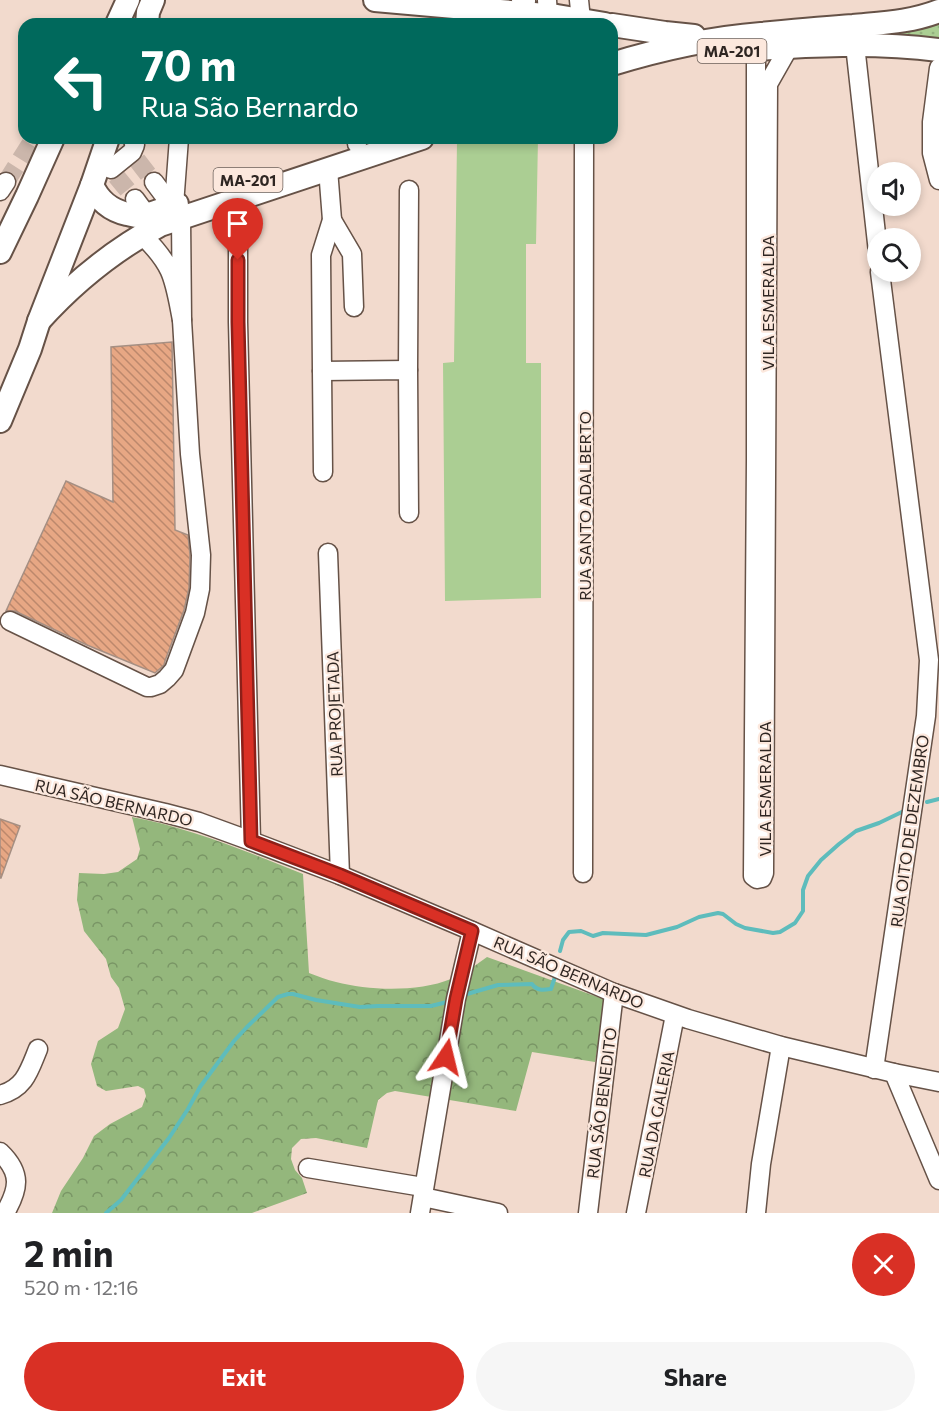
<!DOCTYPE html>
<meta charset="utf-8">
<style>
body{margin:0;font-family:Commissioner,sans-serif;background:#f6f6f6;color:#202124;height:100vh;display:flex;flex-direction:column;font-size:22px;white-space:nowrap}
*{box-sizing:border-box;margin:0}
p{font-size:20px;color:#757577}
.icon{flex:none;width:33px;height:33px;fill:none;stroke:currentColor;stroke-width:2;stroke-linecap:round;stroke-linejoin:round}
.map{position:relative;height:1213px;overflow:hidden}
.side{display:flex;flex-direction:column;background:#fff;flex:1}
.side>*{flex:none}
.top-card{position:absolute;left:18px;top:18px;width:600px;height:126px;border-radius:18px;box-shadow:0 3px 9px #0003;background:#00695c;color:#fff;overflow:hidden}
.buttons{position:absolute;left:867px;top:162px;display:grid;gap:12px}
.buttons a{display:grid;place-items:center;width:54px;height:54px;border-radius:50%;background:#fff;box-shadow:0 3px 9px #0003;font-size:30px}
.pin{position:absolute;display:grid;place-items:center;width:51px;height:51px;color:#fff;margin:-62px -26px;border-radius:50% 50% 50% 0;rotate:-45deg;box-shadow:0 0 6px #0007}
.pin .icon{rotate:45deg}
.me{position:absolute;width:66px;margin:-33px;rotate:10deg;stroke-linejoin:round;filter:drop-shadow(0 0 4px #0008)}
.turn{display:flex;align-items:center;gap:21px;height:126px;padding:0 24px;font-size:27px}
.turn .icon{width:78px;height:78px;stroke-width:2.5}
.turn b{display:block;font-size:42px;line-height:51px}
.round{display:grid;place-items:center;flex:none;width:63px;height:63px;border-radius:32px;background:#f6f6f6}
.headline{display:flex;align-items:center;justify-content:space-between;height:102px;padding:0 24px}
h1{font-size:36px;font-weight:700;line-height:45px}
.button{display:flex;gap:12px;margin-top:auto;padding:12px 24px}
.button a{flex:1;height:69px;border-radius:36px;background:#d93025;color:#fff;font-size:24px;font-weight:700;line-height:69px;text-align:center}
.button a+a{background:#f6f6f6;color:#202124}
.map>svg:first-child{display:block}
.grass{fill:url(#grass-dots)}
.forest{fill:url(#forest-crowns)}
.park{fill:#abce93}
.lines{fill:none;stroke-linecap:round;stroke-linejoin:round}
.stream{stroke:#5ebcbc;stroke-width:4}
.building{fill:url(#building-back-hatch);stroke:#a58f83;stroke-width:1.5}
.minor-tunnel{stroke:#cbb6ab;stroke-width:18;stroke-dasharray:18 9;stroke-linecap:butt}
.minor-casing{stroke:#665247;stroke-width:21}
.major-casing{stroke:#665247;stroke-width:26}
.minor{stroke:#fff;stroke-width:18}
.major{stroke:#fff;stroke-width:22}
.route-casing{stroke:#8d1f18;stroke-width:15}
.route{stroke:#d93025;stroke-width:10}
.labels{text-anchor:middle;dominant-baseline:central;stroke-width:4.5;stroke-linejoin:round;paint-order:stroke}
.shield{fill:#fce8dd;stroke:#6c605a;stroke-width:1.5}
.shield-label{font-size:15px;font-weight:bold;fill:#2f2622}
.street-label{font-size:16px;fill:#2f2622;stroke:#fce8dd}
</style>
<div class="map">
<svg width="939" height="1213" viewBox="0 0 939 1213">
<defs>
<pattern id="grass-dots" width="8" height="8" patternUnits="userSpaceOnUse" patternTransform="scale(1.5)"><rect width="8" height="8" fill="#abce93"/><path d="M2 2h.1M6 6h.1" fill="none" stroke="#93b17e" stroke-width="1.8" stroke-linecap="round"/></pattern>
<pattern id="forest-crowns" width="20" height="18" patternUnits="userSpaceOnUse" patternTransform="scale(1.5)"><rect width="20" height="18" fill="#94b77c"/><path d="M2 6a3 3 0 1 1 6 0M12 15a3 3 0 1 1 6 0" fill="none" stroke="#799565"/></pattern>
<pattern id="building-back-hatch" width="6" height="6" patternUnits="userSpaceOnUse" patternTransform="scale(1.5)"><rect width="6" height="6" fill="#e7a784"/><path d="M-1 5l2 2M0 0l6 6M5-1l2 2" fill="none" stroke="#bc886c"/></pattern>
</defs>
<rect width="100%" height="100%" fill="#f2dacd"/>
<polygon class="grass" points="939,24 939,41 848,38 899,34"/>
<path class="forest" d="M132,817C191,828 248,852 303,874L309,973C318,976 327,980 336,982C370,991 419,992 451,979C464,974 476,965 487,957L606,1000L595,1062L532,1052L516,1111L395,1091L387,1093L378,1100L367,1148L316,1138L301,1139L292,1148L291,1159L295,1170L302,1178L307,1193L252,1213H52L61,1191L83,1158L94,1136L110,1124L142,1107L146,1096L144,1089L138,1086L106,1091L97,1086L91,1064L98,1041L118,1028L125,1009L119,988L111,977L106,959L84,931L77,900L79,873L104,874L118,872L137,859L140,849Z"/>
<polygon class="park" points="467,138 538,138 536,244 526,244 526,363 541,363 541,598 445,601 443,363 454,362 457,141"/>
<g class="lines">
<g class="stream">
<polyline points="927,802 939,799"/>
<polyline points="560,951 563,940 569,932 581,931 593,936 603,933 646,935 677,927 699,917 718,913 723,914 736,924 745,928 773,933 780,932 795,923 803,911 803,890 808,876 821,860 839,844 856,831 879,823 906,810"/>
<path d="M467,994L498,985L532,984C537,991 543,990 551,989L555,977"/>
<polyline points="106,1213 121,1200 169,1138 188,1109 200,1087 234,1041 247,1027 278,997 288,994 293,994 316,1000 360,1007 378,1006 431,1006 447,1002"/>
</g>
</g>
<g class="building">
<polygon points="172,342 175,530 188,535 190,555 189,588 184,610 165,661 164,665 155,673 87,645 15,611 6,611 66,481 113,502 111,347"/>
<polygon points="0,819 20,826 1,878 0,878"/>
</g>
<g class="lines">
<g class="minor-tunnel">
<polyline points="137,160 154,182"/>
<polyline points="116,176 135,199"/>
<polyline points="6,182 34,138"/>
</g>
<defs>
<g id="minor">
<polyline points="521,0 526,1"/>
<polyline points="547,0 548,16"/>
<polyline points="579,0 581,20"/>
<polyline points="855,45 878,252"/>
<polyline points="756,49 756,460 753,876 757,879 762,878 764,873 768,84 789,47"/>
<polyline points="939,68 932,122 932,153 939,180"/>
<polyline points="357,144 357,138"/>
<polyline points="111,169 132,152 135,145 132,138"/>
<polyline points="328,169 332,220 321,255 322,371 408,370 409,513"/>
<polyline points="154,182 172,206"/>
<polyline points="0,191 6,182"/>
<polyline points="135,199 146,214"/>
<polyline points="238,199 238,322 251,841"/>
<polyline points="174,205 179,138"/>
<polyline points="332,220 352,254 354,307"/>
<path d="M142,235C174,266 174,279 182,320L181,218"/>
<polyline points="408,370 409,190"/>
<polyline points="322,371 323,472"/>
<polyline points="328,553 340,875"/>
<polyline points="10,621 147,687 151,687 160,684 167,678 174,670 195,613 200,589 201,555 190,454 182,320"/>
<polyline points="0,775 165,813 199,822 251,841 340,875 472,931 614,993 688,1019 781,1046 894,1073 939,1082"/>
<polyline points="583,873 584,138"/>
<polyline points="874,1069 926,716 929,660 880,272"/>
<polyline points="894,1073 939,1180"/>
<path d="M0,1095C25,1088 29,1071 38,1049"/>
<path d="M0,1152C22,1173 19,1189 5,1213"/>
<polyline points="308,1168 423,1187"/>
<polyline points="423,1197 498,1213"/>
<polyline points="420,1213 456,999 472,931"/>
<polyline points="588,1213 614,993"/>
<polyline points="636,1213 675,1015"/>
<polyline points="756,1213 761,1164 781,1046"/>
</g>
<g id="major">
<polyline points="375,0 557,16 605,24"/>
<polyline points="117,24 128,0"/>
<polyline points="147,24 148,12 153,0"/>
<polyline points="612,25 665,33 694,36"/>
<path d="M745,50C810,45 875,42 939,50"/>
<path d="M612,64C661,49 710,38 761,34C792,31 822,28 853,26C883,23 911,22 939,11"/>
<path d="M92,185C99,201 110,210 127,214C132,215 137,217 141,216C153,214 166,208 177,204"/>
<polyline points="0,252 27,196 53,138"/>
<path d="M39,321C74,282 114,250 160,225L422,138"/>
<polyline points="0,421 30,349 39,321 92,185 108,138"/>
</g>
</defs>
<use href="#minor" class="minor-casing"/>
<use href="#major" class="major-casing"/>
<use href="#minor" class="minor"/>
<use href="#major" class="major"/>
</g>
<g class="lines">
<defs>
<polyline id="route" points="238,260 238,322 251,841 340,875 472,931 456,999 446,1057"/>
</defs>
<use href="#route" class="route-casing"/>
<use href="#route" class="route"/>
</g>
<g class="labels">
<g class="shield">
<rect x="697.5" y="39" width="69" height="24" rx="4.5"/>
<rect x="213.5" y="168" width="69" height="24" rx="4.5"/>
</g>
<g class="shield-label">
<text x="732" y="51">MA-201</text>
<text x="248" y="180">MA-201</text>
</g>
<g class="street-label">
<text transform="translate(767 303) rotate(-90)">VILA ESMERALDA</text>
<text transform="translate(584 506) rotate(-90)">RUA SANTO ADALBERTO</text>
<text transform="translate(334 714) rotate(-92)">RUA PROJETADA</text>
<text transform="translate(764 789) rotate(-90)">VILA ESMERALDA</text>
<text transform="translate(114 802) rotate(13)">RUA SÃO BERNARDO</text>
<text transform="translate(909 831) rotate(-82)">RUA OITO DE DEZEMBRO</text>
<text transform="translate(569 972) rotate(23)">RUA SÃO BERNARDO</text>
<text transform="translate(601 1103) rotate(-83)">RUA SÃO BENEDITO</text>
<text transform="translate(656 1114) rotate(-79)">RUA DA GALERIA</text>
</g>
</g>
</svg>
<div class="buttons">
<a><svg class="icon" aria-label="sound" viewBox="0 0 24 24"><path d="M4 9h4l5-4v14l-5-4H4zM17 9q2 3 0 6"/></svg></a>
<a><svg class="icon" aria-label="search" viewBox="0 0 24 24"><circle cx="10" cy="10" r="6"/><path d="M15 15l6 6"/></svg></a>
</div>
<div class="pin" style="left:238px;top:260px;background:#d93025"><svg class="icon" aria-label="arrive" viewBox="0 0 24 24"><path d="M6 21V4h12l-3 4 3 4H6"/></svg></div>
<svg class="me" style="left:446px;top:1057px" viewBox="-20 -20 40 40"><path d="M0-17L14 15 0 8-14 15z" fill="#d93025" stroke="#fff" stroke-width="4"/></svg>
<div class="top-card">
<div class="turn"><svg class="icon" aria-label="left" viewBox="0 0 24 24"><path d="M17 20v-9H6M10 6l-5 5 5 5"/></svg><div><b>70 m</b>Rua São Bernardo</div></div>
</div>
</div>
<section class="side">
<div class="headline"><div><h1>2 min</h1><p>520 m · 12:16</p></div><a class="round" style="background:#d93025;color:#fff"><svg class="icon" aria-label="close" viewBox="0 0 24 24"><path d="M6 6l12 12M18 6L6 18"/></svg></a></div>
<div class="button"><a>Exit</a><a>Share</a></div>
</section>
